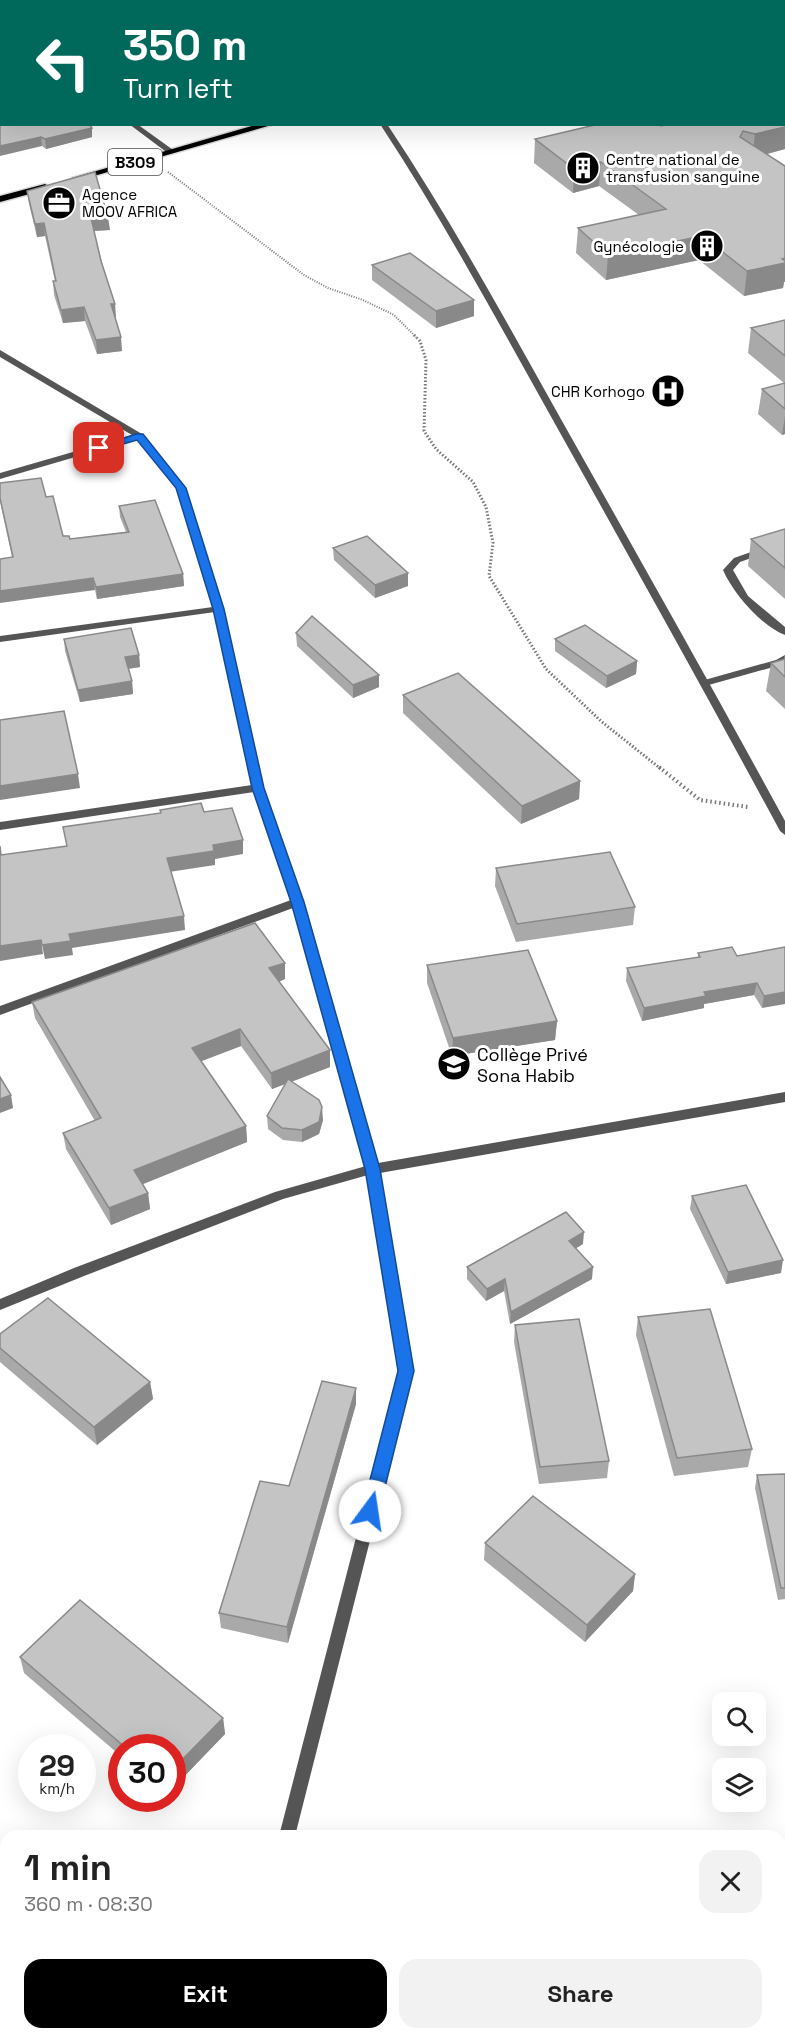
<!DOCTYPE html>
<meta charset="utf-8">
<style>
body{margin:0;font-family:"Space Grotesk",sans-serif;background:#f2f2f2;color:#222;height:100vh;display:flex;flex-direction:column;font-size:22px;white-space:nowrap}
*{box-sizing:border-box;margin:0}
p{font-size:20px;color:#767676}
.icon{flex:none;width:33px;height:33px;fill:none;stroke:currentColor;stroke-width:2;stroke-linecap:round;stroke-linejoin:round}
.map{position:relative;flex:1;overflow:hidden}
.details{position:absolute;left:0px;top:1830px;width:786px;height:210px;display:flex;flex-direction:column;background:#fff;border-radius:18px 18px 0 0;box-shadow:0 6px 24px #0002}
.details>*{flex:none}
.hud{position:absolute;left:0px;top:0px;width:786px;height:126px;box-shadow:0 6px 24px #0002;background:#00695c;color:#fff;overflow:hidden}
.buttons{position:absolute;left:712px;top:1692px;display:grid;gap:12px}
.buttons a{display:grid;place-items:center;width:54px;height:54px;border-radius:12px;background:#fff;box-shadow:0 6px 24px #0002;font-size:30px}
.speed{position:absolute;left:18px;top:1734px;display:flex;gap:12px;font-size:30px;font-weight:700;text-align:center}
.speed>*{display:grid;place-content:center;width:78px;height:78px;border-radius:50%;background:#fff;box-shadow:0 6px 24px #0002;line-height:1}
.speed small{font-size:15px;font-weight:400}
.speed .limit{border:9px solid #d22;background:#fff;color:#111}
.pin{position:absolute;display:grid;place-items:center;width:51px;height:51px;color:#fff;margin:-26px;border-radius:12px;box-shadow:0 3px 9px #0006}
.me{position:absolute;width:66px;margin:-33px;rotate:14deg;stroke-linejoin:round;filter:drop-shadow(0 0 4px #0008)}
.turn{display:flex;align-items:center;gap:21px;height:126px;padding:0 24px;font-size:27px}
.turn .icon{width:78px;height:78px;stroke-width:2.5}
.turn b{display:block;font-size:42px;line-height:51px}
.round{display:grid;place-items:center;flex:none;width:63px;height:63px;border-radius:18px;background:#f2f2f2}
.overview{display:flex;align-items:center;justify-content:space-between;height:102px;padding:0 24px}
h1{font-size:36px;font-weight:700;line-height:45px}
.cta{display:flex;gap:12px;margin-top:auto;padding:12px 24px}
.cta a{flex:1;height:69px;border-radius:18px;background:#000;color:#fff;font-size:24px;font-weight:700;line-height:69px;text-align:center}
.cta a+a{background:#f2f2f2;color:#222}
.map>svg:first-child{display:block}
.lines{fill:none;stroke-linecap:round;stroke-linejoin:round}
.primary-casing{stroke:#dbdbdb;stroke-width:3}
.path-far2{stroke:#777;stroke-width:2;stroke-dasharray:1 1.5;stroke-linecap:butt}
.path-far1{stroke:#777;stroke-width:3;stroke-dasharray:1.5 2;stroke-linecap:butt}
.path{stroke:#777;stroke-width:4;stroke-dasharray:1.5 3;stroke-linecap:butt}
.lane{fill:#555;fill-rule:evenodd}
.street{fill:#555;fill-rule:evenodd}
.secondary{fill:#222;fill-rule:evenodd}
.primary{fill:#000;fill-rule:evenodd}
.wall{fill:#a9a9a9}
.shaded-wall{fill:#898989}
.building{fill:#c4c4c4;stroke:#898989;stroke-width:1.5}
.route{fill:#1a73e8;stroke:#114b97;stroke-width:1.5}
.labels{text-anchor:middle;dominant-baseline:central;stroke-width:6;stroke-linejoin:round;paint-order:stroke}
.far-poi-label{font-size:15px;fill:#000;stroke:#fff;text-anchor:start}
.shield{fill:#fff;stroke:#4c4c4c;stroke-width:1.5}
.shield-label{font-size:16px;font-weight:bold;fill:#000}
.poi-label{font-size:18px;fill:#000;stroke:#fff;text-anchor:start}
</style>
<div class="map">
<svg width="785" height="2040" viewBox="0 0 785 2040">
<rect width="100%" height="100%" fill="#fff"/>
<g class="lines">
<defs>
<g id="primary">
<polygon points="700,0 713,0 712,2"/>
<polygon points="259,124 275,124 80,180 72,178"/>
<polygon points="45,184 50,187 48,189 0,202 0,196"/>
</g>
</defs>
<use href="#primary" class="primary-casing"/>
<polyline class="path-far2" points="168,172 304,275 328,288 363,300 394,315 416,337"/>
<polyline class="path-far1" points="414,335 420,341 426,360 424,431 436,449 473,482 486,507 493,543 489,576 546,669 602,722 661,769"/>
<polyline class="path" points="659,767 700,800 748,807"/>
<g class="lane">
<rect x="784" y="86" width="1" height="4"/>
<path d="M785,540V546L740,562L733,570L748,596L785,627V635C761,626 733,593 723,570L734,558Z"/>
<polygon points="785,655 784,664 705,686 700,683 701,681 776,660"/>
</g>
<g class="street">
<polygon points="6,0 13,0 4,2"/>
<polygon points="692,0 702,2 693,2"/>
<rect x="0" y="62" width="2" height="5"/>
<polygon points="129,124 137,124 176,152 169,154"/>
<path d="M380,124H387C451,220 506,321 562,421C637,554 712,687 785,821V835L780,831C706,694 630,558 554,422C498,322 443,220 380,124Z"/>
<polygon points="0,350 142,434 186,488 224,609 263,788 303,902 378,1163 785,1092 785,1102 380,1173 413,1371 295,1836 279,1836 399,1371 368,1175 283,1199 84,1276 0,1310 0,1299 74,1268 275,1192 366,1166 293,908 0,1015 0,1006 291,900 254,792 0,830 0,822 252,785 215,612 0,642 0,636 213,607 177,488 137,439 0,479 0,473 132,435 0,357"/>
<polygon points="199,2034 217,2034 214,2040 196,2040"/>
</g>
<g class="secondary">
<polygon points="0,1857 6,1859 6,1878 0,1876"/>
<polygon points="184,2034 206,2034 209,2040 187,2040"/>
</g>
<use href="#primary" class="primary"/>
</g>
<g class="wall">
<rect x="0" y="5" width="2" height="37"/>
<polygon points="0,88 92,128 92,137 46,149 42,146"/>
<polygon points="785,97 785,149 767,154 784,282 783,288 744,296 699,260 606,280 576,253 578,228 639,215 599,186 573,193 534,163 535,139 661,126 784,124"/>
<polygon points="27,191 110,230 94,231 116,317 115,317 122,351 97,354 85,321 63,323 54,295 53,281 55,281 45,236 37,237 29,204"/>
<polygon points="372,265 474,316 436,328 372,280"/>
<polygon points="785,320 785,434 782,435 758,414 762,389 784,383 748,353 751,328"/>
<polygon points="0,483 46,497 63,536 70,539 126,532 120,517 119,506 183,574 184,586 97,599 95,590 12,557 0,501"/>
<polygon points="785,529 785,599 748,566 751,539"/>
<polygon points="333,548 408,586 375,598 334,560"/>
<polygon points="296,633 379,687 353,698 297,646"/>
<polygon points="64,639 139,655 140,667 128,669 132,681 133,694 80,702 65,651"/>
<polygon points="555,639 637,661 636,674 606,688 555,651"/>
<polygon points="785,659 785,709 766,691 771,663"/>
<polygon points="403,695 580,781 579,799 521,824 403,713"/>
<polygon points="496,868 635,907 633,925 516,942 495,886"/>
<polygon points="785,947 762,1008 754,995 704,1004 704,1008 642,1021 626,981 627,968 698,957 698,953 737,956"/>
<polygon points="427,965 557,1021 555,1040 452,1056 427,983"/>
<polygon points="285,979 279,982 330,1067 291,1082 323,1120 319,1134 302,1142 283,1140 268,1129 267,1116 285,1084 272,1089 241,1046 201,1061 246,1126 247,1142 142,1184 148,1193 150,1209 111,1225 66,1149 63,1133 95,1121 35,1018 32,1002"/>
<polygon points="692,1196 781,1273 726,1284 690,1209"/>
<polygon points="583,1244 576,1248 592,1279 510,1324 504,1291 486,1301 467,1279 467,1267"/>
<polygon points="638,1317 752,1449 748,1467 674,1476 636,1335"/>
<polygon points="515,1325 609,1461 607,1478 539,1484 514,1342"/>
<polygon points="0,1334 150,1382 153,1399 97,1445 0,1362"/>
<polygon points="356,1388 356,1404 288,1643 221,1628 219,1613 289,1486"/>
<polygon points="785,1474 785,1599 778,1600 755,1488 757,1475"/>
<polygon points="485,1543 635,1574 633,1591 585,1642 484,1560"/>
<polygon points="20,1657 223,1718 225,1734 172,1789 172,1748 122,1748 122,1757 24,1673"/>
</g>
<g class="shaded-wall">
<polygon points="571,0 597,0 595,2 565,2"/>
<polygon points="785,127 785,149 752,158 755,134"/>
<polygon points="92,128 92,137 46,149 45,139"/>
<polygon points="41,137 42,146 0,156 0,146"/>
<polygon points="601,162 599,186 573,193 574,169"/>
<polygon points="108,217 110,230 92,231 91,218"/>
<polygon points="44,223 45,236 37,237 35,224"/>
<polygon points="702,236 699,260 606,280 608,255"/>
<polygon points="785,258 785,282 784,282 783,288 744,296 747,271"/>
<polygon points="474,300 474,316 436,328 436,311"/>
<polygon points="111,304 115,304 116,317 112,318"/>
<polygon points="84,307 85,321 63,323 61,310"/>
<polygon points="121,337 122,351 97,354 96,340"/>
<polygon points="785,416 785,434 782,435"/>
<polygon points="408,573 408,586 375,598 375,585"/>
<polygon points="183,574 184,586 97,599 96,587"/>
<polygon points="93,578 95,590 0,603 0,591"/>
<polygon points="139,655 140,667 126,669 125,657"/>
<polygon points="637,661 636,674 606,688 607,676"/>
<polygon points="379,675 379,687 353,698 353,685"/>
<polygon points="132,681 133,694 80,702 78,690"/>
<polygon points="78,774 80,788 0,800 0,786"/>
<polygon points="580,781 579,799 521,824 522,806"/>
<polygon points="243,840 243,854 215,859 215,865 169,872 167,858 213,845"/>
<polygon points="184,916 185,930 72,948 73,955 45,959 42,945 69,934"/>
<polygon points="41,940 43,954 0,961 0,946"/>
<polygon points="285,963 285,979 270,985 269,968"/>
<polygon points="757,983 754,995 704,1004 704,1008 642,1021 644,1008 704,992"/>
<polygon points="785,992 785,1004 762,1008 764,996"/>
<polygon points="557,1021 555,1040 452,1056 453,1038"/>
<polygon points="240,1029 241,1046 194,1064 192,1048"/>
<polygon points="330,1050 330,1067 272,1089 271,1073"/>
<polygon points="11,1095 13,1108 0,1113 0,1099"/>
<polygon points="322,1107 323,1120 319,1134 302,1142 302,1130"/>
<polygon points="246,1126 247,1142 136,1187 134,1170"/>
<polygon points="148,1193 150,1209 111,1225 109,1208"/>
<polygon points="584,1232 583,1244 568,1253 569,1241"/>
<polygon points="783,1260 781,1273 726,1284 728,1272"/>
<polygon points="593,1267 592,1279 510,1324 511,1312"/>
<polygon points="505,1279 504,1291 486,1301 487,1289"/>
<polygon points="150,1382 153,1399 97,1445 94,1427"/>
<polygon points="356,1388 356,1404 288,1643 287,1627"/>
<polygon points="635,1574 633,1591 585,1642 587,1625"/>
<polygon points="223,1718 225,1734 172,1789 172,1770"/>
<polygon points="6,1934 6,1942 0,1948 0,1941"/>
</g>
<g class="building">
<polygon points="12,0 571,0 565,2 9,2"/>
<rect x="0" y="5" width="2" height="29"/>
<polygon points="0,88 2,88 2,124 89,124 92,128 45,139 41,137 0,146"/>
<polygon points="784,97 785,127 755,134 743,131 740,137 785,166 785,258 782,259 785,261 785,263 747,271 702,236 608,255 578,228 666,209 601,162 574,169 535,139 599,124 658,124 661,126 668,124 784,124"/>
<polygon points="95,172 108,217 91,218 101,261 115,304 111,304 121,337 96,340 84,307 61,310 53,281 56,281 44,223 35,224 27,191"/>
<polygon points="410,253 474,300 436,311 372,265"/>
<polygon points="785,320 785,356 751,328"/>
<polygon points="785,383 785,409 762,389"/>
<polygon points="41,478 46,497 53,496 63,536 69,536 70,539 129,532 119,506 155,500 183,574 96,587 93,578 0,591 0,559 13,557 0,498 0,483"/>
<polygon points="785,529 785,568 751,539"/>
<polygon points="367,536 408,573 375,585 333,548"/>
<polygon points="312,616 379,675 353,685 296,633"/>
<polygon points="585,625 637,661 607,676 555,639"/>
<polygon points="131,628 139,655 125,657 132,681 78,690 64,639"/>
<polygon points="785,659 785,677 771,663"/>
<polygon points="458,673 580,781 522,806 403,695"/>
<polygon points="64,711 78,774 0,786 0,720"/>
<polygon points="201,803 204,812 232,808 243,840 213,845 214,851 167,858 184,916 69,934 71,941 42,945 41,940 0,946 0,846 1,855 67,846 63,827 161,813 160,810"/>
<polygon points="610,852 635,907 517,924 496,868"/>
<polygon points="255,923 285,963 269,968 330,1050 271,1073 240,1029 192,1048 246,1126 134,1170 148,1193 109,1208 63,1133 101,1118 32,1002"/>
<polygon points="732,947 737,956 785,947 785,992 764,996 757,983 704,992 706,996 644,1008 627,968 700,957 698,953"/>
<polygon points="528,950 557,1021 453,1038 427,965"/>
<polygon points="0,1077 11,1095 0,1099"/>
<polygon points="288,1079 319,1100 322,1107 319,1122 302,1130 282,1128 267,1116"/>
<polygon points="746,1185 783,1260 728,1272 692,1196"/>
<polygon points="566,1212 584,1232 569,1241 593,1267 511,1312 505,1279 487,1289 467,1267"/>
<polygon points="48,1298 150,1382 94,1427 0,1348 0,1334"/>
<polygon points="710,1309 752,1449 677,1458 638,1317"/>
<polygon points="579,1319 609,1461 540,1467 515,1325"/>
<polygon points="322,1381 356,1388 287,1627 219,1613 260,1481 289,1486"/>
<polygon points="785,1474 785,1588 781,1588 757,1475"/>
<polygon points="533,1496 635,1574 587,1625 485,1543"/>
<polygon points="80,1600 223,1718 172,1770 172,1748 126,1748 20,1657"/>
<polygon points="0,1909 6,1914 6,1934 0,1941"/>
</g>
<polygon class="route" points="136,434 143,434 186,488 224,609 264,788 304,902 380,1169 414,1371 379,1511 376,1516 370,1518 364,1516 362,1511 398,1371 365,1169 291,902 252,788 213,609 176,488 137,440 99,451 94,448"/>
<defs>
<symbol id="building-disc" viewBox="-11 -11 22 22"><circle r="9.5" fill="#000" stroke="#fff"/><path d="M-4-6H4V6H1V3H-1V6H-4ZM-2.5-4.3h1.7v1.8h-1.7ZM.8-4.3h1.7v1.8H.8ZM-2.5-1h1.7V.8h-1.7ZM.8-1h1.7V.8H.8Z" fill="#fff"/></symbol>
<symbol id="office-disc" viewBox="-11 -11 22 22"><circle r="9.5" fill="#000" stroke="#fff"/><path d="M-6-3h4V-5.5h4V-3h4V5H-6ZM-1-4.5V-3h2v-1.5ZM-6 0V1H6V0Z" fill="#fff"/></symbol>
<symbol id="hospital-disc" viewBox="-11 -11 22 22"><circle r="9.5" fill="#000" stroke="#fff"/><path d="M-5-5h3v3.5h4V-5h3V5h-3V1.5h-4V5h-3Z" fill="#fff"/></symbol>
<symbol id="school-disc" viewBox="-11 -11 22 22"><circle r="9.5" fill="#000" stroke="#fff"/><path d="M0-5L7-2L0 1L-7-2ZM-4 1L0 2.5L4 1V4Q0 6-4 4Z" fill="#fff"/></symbol>
</defs>
<g fill-rule="evenodd">
<use href="#building-disc" x="564" y="149" width="38" height="38"/>
<use href="#office-disc" x="40" y="184" width="38" height="38"/>
<use href="#building-disc" x="688" y="227" width="38" height="38"/>
<use href="#hospital-disc" x="649" y="372" width="38" height="38"/>
<use href="#school-disc" x="435" y="1045" width="38" height="38"/>
</g>
<g class="labels">
<g class="far-poi-label">
<text x="606" y="159">Centre national de<tspan x="606" dy="17">transfusion sanguine</tspan></text>
<text x="82" y="194">Agence<tspan x="82" dy="17">MOOV AFRICA</tspan></text>
<text x="684" y="246" text-anchor="end">Gynécologie</text>
<text x="645" y="391" text-anchor="end">CHR Korhogo</text>
</g>
<rect class="shield" x="108" y="149" width="54" height="26" rx="4.5"/>
<g class="shield-label">
<text x="135" y="162">B309</text>
</g>
<g class="poi-label">
<text x="477" y="1054">Collège Privé<tspan x="477" dy="21">Sona Habib</tspan></text>
</g>
</g>
</svg>
<div class="buttons">
<a><svg class="icon" aria-label="search" viewBox="0 0 24 24"><circle cx="10" cy="10" r="6"/><path d="M15 15l6 6"/></svg></a>
<a><svg class="icon" aria-label="layers" viewBox="0 0 24 24"><path d="M12 4l9 5-9 5-9-5zM3 14l9 5 9-5"/></svg></a>
</div>
<div class="speed"><div>29<small>km/h</small></div><div class="limit">30</div></div>
<div class="pin" style="left:99px;top:448px;background:#d93025"><svg class="icon" aria-label="arrive" viewBox="0 0 24 24"><path d="M6 21V4h12l-3 4 3 4H6"/></svg></div>
<svg class="me" style="left:370px;top:1511px" viewBox="-20 -20 40 40"><circle r="19" fill="#fff"/><path d="M0-13L10 11 0 6-10 11z" fill="#1a73e8"/></svg>
<div class="hud">
<div class="turn"><svg class="icon" aria-label="left" viewBox="0 0 24 24"><path d="M17 20v-9H6M10 6l-5 5 5 5"/></svg><div><b>350 m</b>Turn left</div></div>
</div>
<section class="details">
<div class="overview"><div><h1>1 min</h1><p>360 m · 08:30</p></div><a class="round"><svg class="icon" aria-label="close" viewBox="0 0 24 24"><path d="M6 6l12 12M18 6L6 18"/></svg></a></div>
<div class="cta"><a>Exit</a><a>Share</a></div>
</section>
</div>
